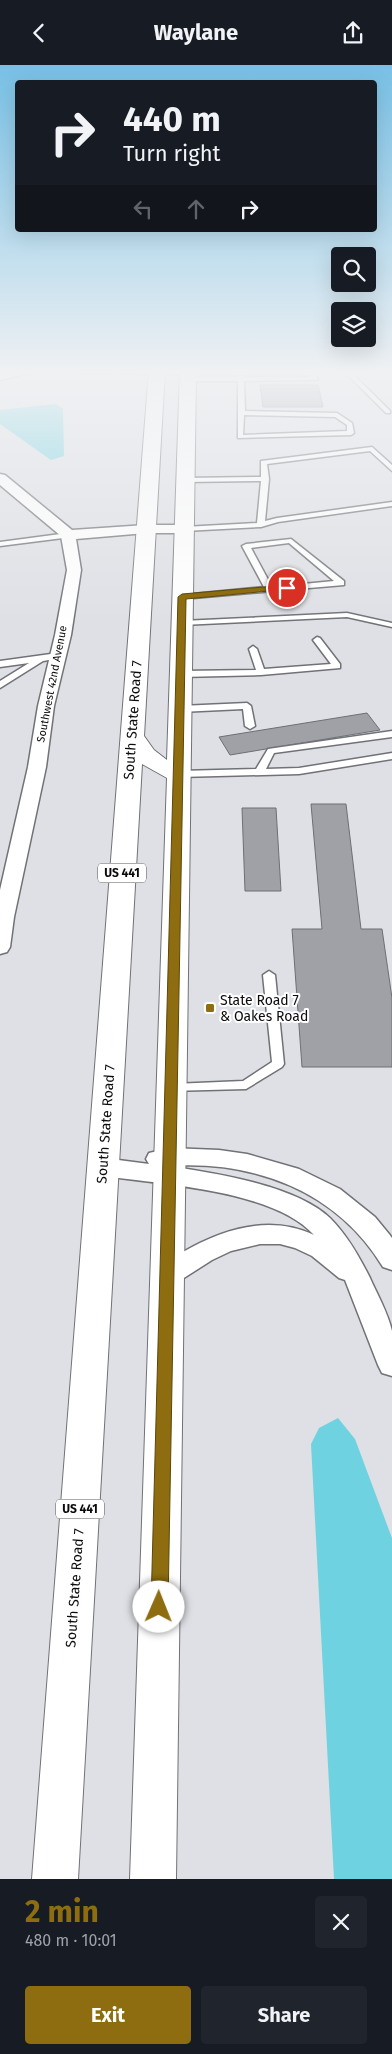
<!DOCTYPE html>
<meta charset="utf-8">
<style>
body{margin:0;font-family:"Fira Sans",sans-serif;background:#20242c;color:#f1f3f6;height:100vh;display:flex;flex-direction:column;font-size:19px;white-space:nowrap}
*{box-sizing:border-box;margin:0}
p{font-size:16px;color:#9ea1a6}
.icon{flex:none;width:28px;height:28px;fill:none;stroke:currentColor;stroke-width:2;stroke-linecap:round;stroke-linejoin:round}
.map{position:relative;height:1814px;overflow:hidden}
.sheet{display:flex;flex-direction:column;background:#171b24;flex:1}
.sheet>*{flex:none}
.guide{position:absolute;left:15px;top:15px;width:362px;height:152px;border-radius:5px;box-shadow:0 5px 20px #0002;background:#171b24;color:#f1f3f6;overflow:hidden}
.buttons{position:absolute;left:331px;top:182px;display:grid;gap:10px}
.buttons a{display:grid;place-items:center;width:45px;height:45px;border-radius:5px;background:#171b24;box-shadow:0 5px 20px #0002;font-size:25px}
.pin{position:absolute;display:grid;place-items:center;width:42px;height:42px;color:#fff;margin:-21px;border:2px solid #fff;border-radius:50%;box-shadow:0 1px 5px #0007}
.me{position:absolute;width:55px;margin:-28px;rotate:1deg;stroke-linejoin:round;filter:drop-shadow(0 0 4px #0008)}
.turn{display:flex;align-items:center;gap:18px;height:105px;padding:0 25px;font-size:22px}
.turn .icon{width:65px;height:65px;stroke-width:2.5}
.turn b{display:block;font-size:35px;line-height:42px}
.lanes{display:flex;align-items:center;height:48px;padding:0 25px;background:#0003;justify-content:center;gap:25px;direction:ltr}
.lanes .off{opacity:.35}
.round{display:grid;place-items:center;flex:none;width:52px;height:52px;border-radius:5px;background:#20242c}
.head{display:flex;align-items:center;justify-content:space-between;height:85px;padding:0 25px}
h1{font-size:30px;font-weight:700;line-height:38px;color:#8d6d0f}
.button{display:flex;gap:10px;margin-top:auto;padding:10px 25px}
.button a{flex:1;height:58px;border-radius:5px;background:#8d6d0f;color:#fff;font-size:20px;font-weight:700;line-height:58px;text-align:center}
.button a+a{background:#20242c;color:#f1f3f6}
header{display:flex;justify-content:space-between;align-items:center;height:65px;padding:0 25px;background:#171b24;font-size:22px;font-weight:700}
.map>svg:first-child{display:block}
.water{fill:#6fd2e0}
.building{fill:#a0a1a6;stroke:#6e6f74}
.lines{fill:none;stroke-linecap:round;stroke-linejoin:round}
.service-casing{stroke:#707276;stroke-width:3}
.minor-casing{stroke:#707276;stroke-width:3}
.primary-casing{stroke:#707276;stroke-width:2}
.service{fill:#fff;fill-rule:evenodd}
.minor{fill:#fff;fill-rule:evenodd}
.primary{fill:#fff;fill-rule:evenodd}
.route{fill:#8d6d0f;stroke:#5c470a}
.poi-dot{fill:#8d6d0f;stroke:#fff;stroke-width:2}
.labels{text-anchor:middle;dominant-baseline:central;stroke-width:4;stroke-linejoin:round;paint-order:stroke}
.far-street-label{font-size:11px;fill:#0b0b0d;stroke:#fff}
.shield{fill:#fff;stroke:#545456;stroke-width:1}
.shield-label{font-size:12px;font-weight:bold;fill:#0b0b0d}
.street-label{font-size:14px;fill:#0b0b0d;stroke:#fff}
.poi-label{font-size:14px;fill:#0b0b0d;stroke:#fff;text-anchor:start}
</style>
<header><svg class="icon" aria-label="back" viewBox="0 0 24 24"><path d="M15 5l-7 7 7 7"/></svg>Waylane<svg class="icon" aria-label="share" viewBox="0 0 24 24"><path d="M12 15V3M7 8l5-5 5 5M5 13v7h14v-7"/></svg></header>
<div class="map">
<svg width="392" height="1814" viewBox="0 0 392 1814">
<rect width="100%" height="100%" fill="#dee0e5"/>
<g class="water">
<polygon points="56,339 63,344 64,391 51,395 0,359 0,345"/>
<polygon points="338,1353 355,1374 392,1473 392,1814 334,1814 311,1379 319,1363"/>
</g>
<g class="building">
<polygon points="260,320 318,320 323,342 263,342"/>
<polygon points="367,648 380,665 230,690 219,672"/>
<polygon points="311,739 346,739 361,864 382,864 392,933 392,1002 302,1002 292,864 322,864"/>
<polygon points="242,743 276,743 281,826 245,826"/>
</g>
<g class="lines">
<defs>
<g id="service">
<path d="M236,305H242L244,312H310L305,305H311L318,314L317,315L244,316L245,346L337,348L352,358L354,368L351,370L238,373V316H188L185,314L188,312H238ZM244,350L335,352L347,360V366L243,370Z"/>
<polygon points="343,305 349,305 390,346 390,348 386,348"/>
<polygon points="372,382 392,400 392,406 370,386 267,399 269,414 265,456 277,453 392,437 392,441 278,457 261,462 184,466 180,464 184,462 257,458 261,416 185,417 181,415 182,413 261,412 261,396"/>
<polygon points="68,468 71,468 71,472 0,481 0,477"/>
<path d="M291,474L344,516V520L182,534L178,532L182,530L264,522L242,481L246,479ZM289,478L334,516L272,522L251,483Z"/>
<polygon points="347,548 392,558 392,562 347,552 182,560 178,558 182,556"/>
<polygon points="317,572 320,573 340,599 340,603 261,610 181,612 177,609 181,606 256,605 249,584 253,581 257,584 264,604 331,599 313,575"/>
<polygon points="58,588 62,591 61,593 43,596 0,623 0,616 29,598 0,602 0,596"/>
<polygon points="247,638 251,641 255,661 250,664 245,661 243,644 180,647 175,644 180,641"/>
<polygon points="392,666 392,672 274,688 266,704 299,703 392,688 392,694 299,709 179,712 174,709 179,706 256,704 268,684"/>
<polygon points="269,906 275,910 284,999 282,1002 246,1024 169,1026 167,1023 169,1020 173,1019 243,1016 272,997 263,910"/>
</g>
<g id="minor">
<polygon points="14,305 37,305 35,307 0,315 0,307"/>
<polygon points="72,305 193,305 194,306 188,309 78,308"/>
<polygon points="0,409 5,410 72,465 146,460 184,460 189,461 191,464 189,467 184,468 146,468 76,474 81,505 71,570 54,641 46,702 14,852 10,882 7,887 0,889 0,825 28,702 38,641 55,570 67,505 61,471 0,420"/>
<path d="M170,1083L219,1085L247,1089L299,1104L340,1124L375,1152L389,1169L392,1173V1205L383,1202C337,1126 254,1095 168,1101C214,1108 295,1120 330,1153C347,1170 359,1191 370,1213C377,1229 388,1248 392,1266C392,1280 392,1297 392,1311L382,1308L378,1300L345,1215L339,1213L312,1191L295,1183L280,1179H260L231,1186L212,1195L176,1218L167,1221L158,1218L154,1211C160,1200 172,1194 183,1187C223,1164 270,1149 314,1170C274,1125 160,1119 103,1111L94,1108L91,1102L94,1096L103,1093L149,1099L146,1094L149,1088Z"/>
</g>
<polygon id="primary" points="149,305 165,305 144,671 154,685 167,695 180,305 196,305 176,1814 130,1814 167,713 142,699 78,1814 32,1814"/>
</defs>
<use href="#service" class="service-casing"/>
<use href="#minor" class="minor-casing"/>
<use href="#primary" class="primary-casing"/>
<use href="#service" class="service"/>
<use href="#minor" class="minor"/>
<use href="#primary" class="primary"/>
</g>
<linearGradient id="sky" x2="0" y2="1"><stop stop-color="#77c0e5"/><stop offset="0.55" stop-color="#f0f1f3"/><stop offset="1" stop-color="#f0f1f3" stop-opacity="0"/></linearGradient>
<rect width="392" height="559" fill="url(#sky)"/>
<polygon class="route" points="287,520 290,521 290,524 186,534 168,1542 165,1547 159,1550 153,1547 151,1542 178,532 182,529"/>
<rect class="poi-dot" x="205" y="938" width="10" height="10" rx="2.5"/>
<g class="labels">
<g class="far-street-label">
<text transform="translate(52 619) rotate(-79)">Southwest 42nd Avenue</text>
</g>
<g class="shield">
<rect x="98" y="798.5" width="48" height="19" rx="4"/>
<rect x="56" y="1434.5" width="48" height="19" rx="4"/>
</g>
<g class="shield-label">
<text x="122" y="808">US 441</text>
<text x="80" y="1444">US 441</text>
</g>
<g class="street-label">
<text transform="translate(133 655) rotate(-86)">South State Road 7</text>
<text transform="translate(106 1059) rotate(-86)">South State Road 7</text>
<text transform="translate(75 1523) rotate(-86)">South State Road 7</text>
</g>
<g class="poi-label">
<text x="220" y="935">State Road 7<tspan x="220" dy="16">&amp; Oakes Road</tspan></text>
</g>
</g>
</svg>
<div class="buttons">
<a><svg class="icon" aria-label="search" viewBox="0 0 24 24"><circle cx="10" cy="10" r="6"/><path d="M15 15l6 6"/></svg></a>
<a><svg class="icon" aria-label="layers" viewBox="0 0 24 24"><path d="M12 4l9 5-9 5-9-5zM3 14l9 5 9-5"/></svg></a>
</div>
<div class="pin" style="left:287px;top:523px;background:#d93025"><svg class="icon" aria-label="arrive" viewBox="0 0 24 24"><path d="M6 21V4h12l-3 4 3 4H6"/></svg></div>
<svg class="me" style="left:159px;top:1542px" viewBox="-20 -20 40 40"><circle r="19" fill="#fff"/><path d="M0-13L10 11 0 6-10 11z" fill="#8d6d0f"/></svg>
<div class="guide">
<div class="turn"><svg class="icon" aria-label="right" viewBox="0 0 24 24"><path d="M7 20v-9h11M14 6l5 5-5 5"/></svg><div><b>440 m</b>Turn right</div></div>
<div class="lanes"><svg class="icon off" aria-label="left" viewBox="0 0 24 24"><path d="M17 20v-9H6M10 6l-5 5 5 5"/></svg><svg class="icon off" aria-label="ahead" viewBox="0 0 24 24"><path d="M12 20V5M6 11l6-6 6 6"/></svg><svg class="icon" aria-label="right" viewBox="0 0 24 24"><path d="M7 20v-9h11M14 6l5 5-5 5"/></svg></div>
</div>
</div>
<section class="sheet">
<div class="head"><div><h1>2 min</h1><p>480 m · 10:01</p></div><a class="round"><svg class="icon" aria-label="close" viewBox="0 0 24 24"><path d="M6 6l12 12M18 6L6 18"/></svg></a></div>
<div class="button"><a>Exit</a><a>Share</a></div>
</section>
